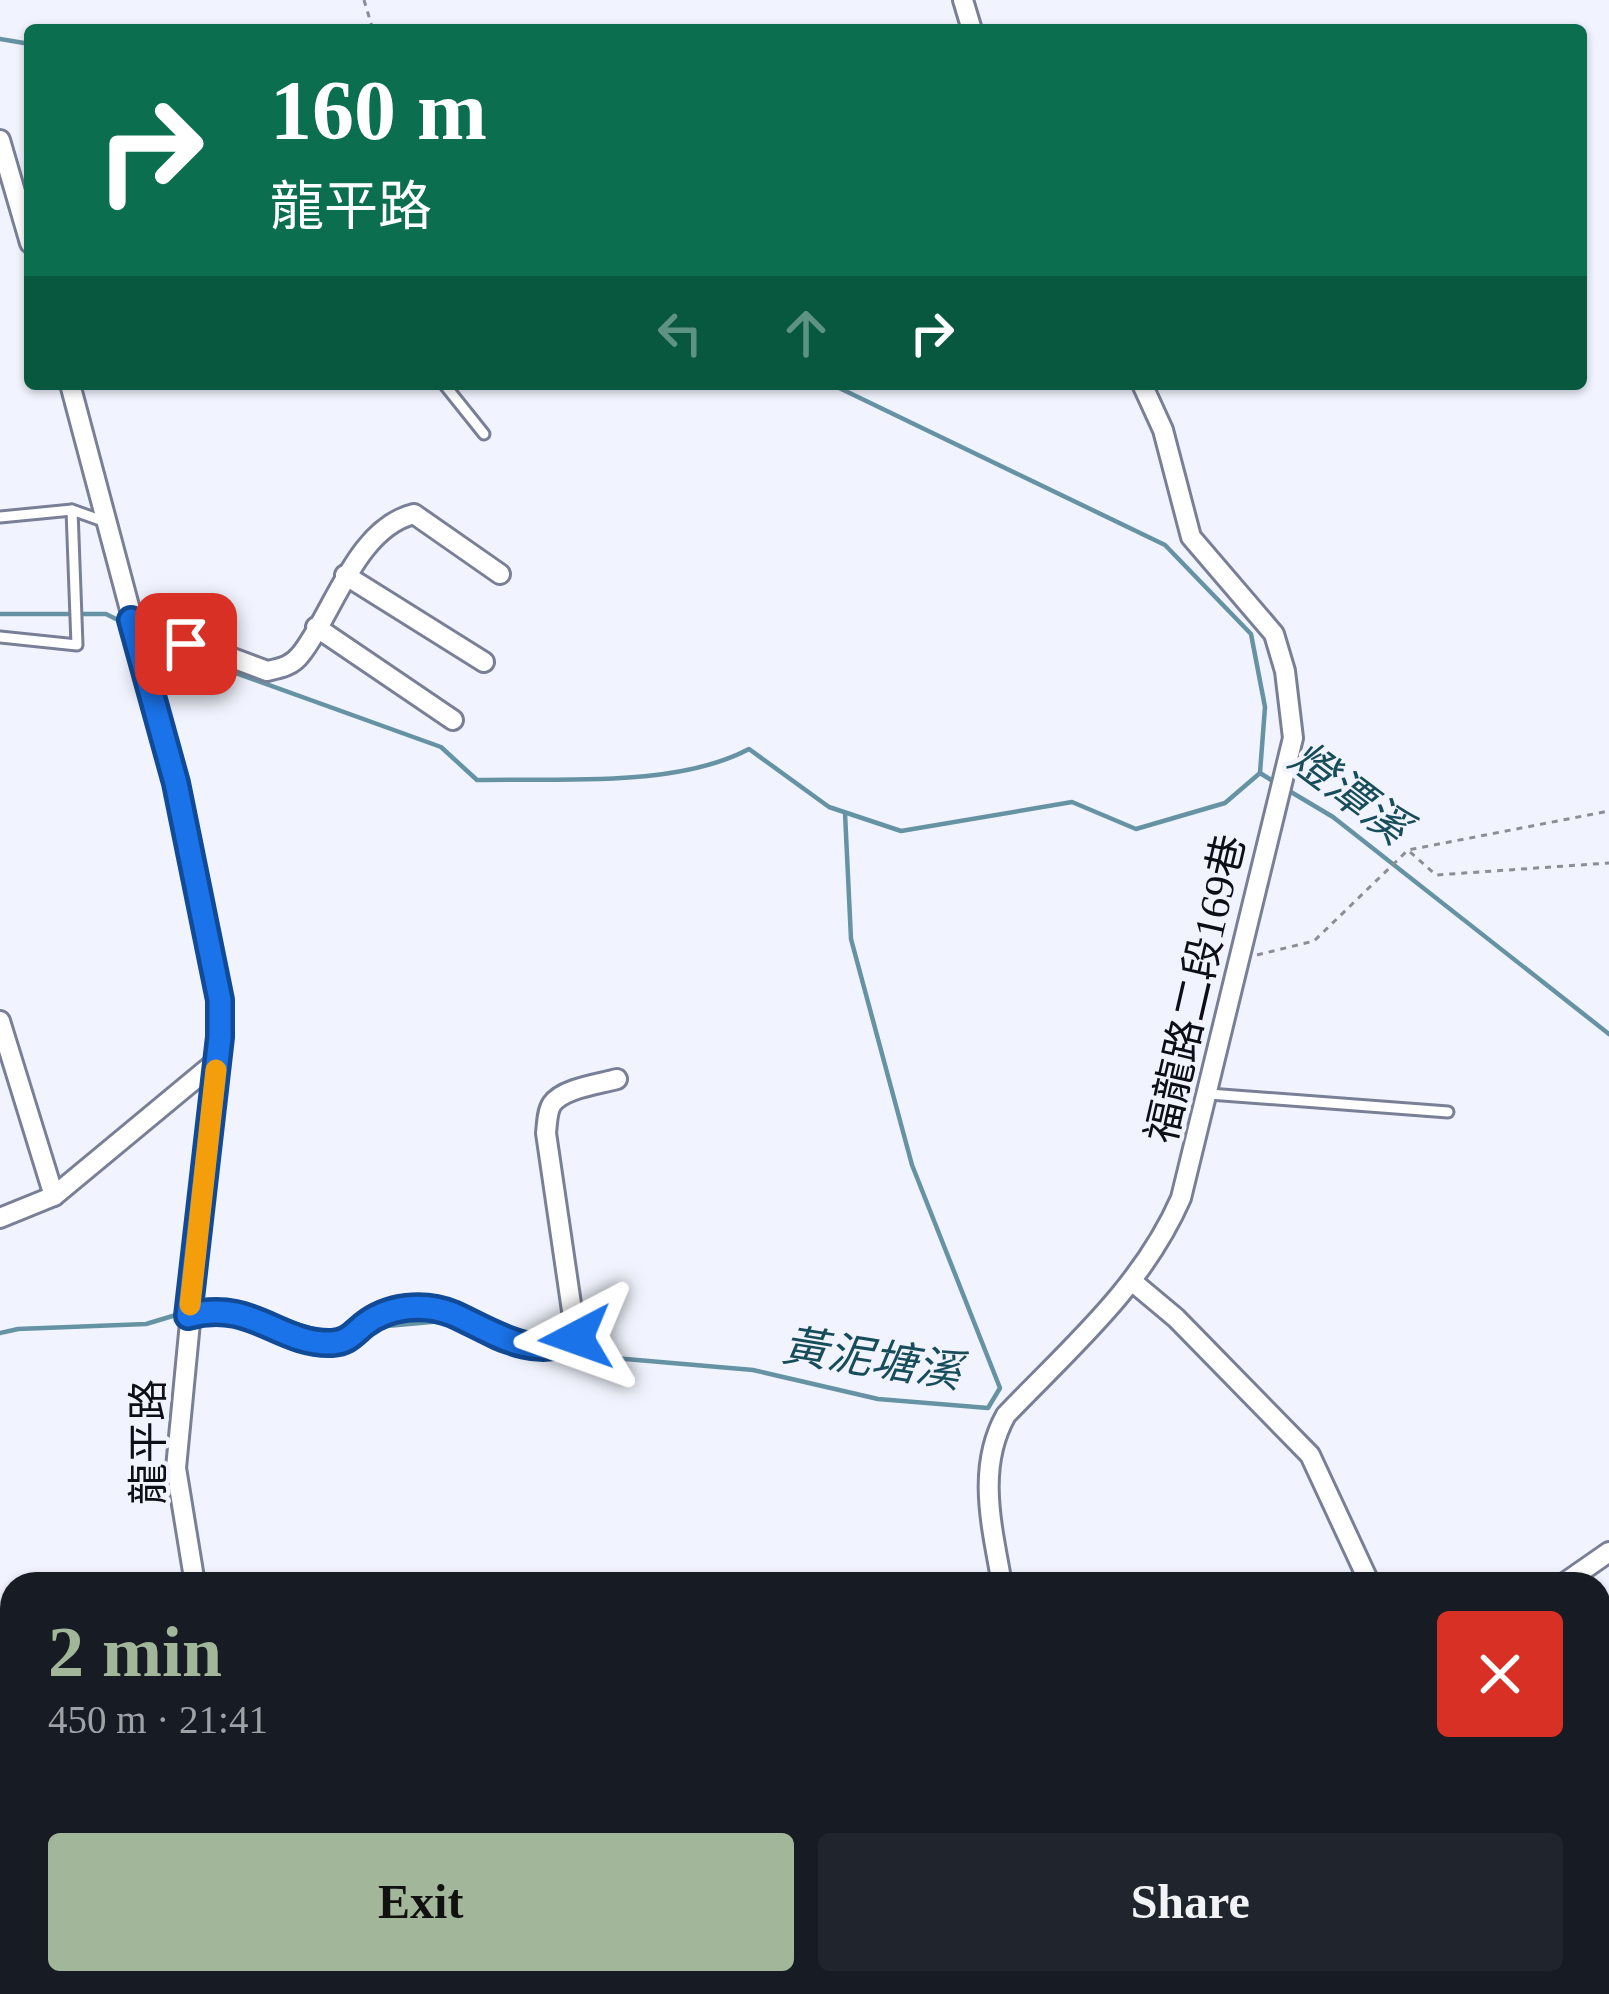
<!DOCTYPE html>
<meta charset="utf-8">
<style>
body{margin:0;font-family:"Times New Roman","Noto Sans TC",serif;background:#20242c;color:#f1f3f6;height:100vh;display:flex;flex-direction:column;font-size:45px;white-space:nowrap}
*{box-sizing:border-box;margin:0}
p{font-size:39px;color:#9ea1a6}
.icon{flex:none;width:66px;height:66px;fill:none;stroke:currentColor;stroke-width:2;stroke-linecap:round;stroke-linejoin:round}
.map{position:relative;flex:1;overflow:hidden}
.panel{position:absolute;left:0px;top:1572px;width:1611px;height:423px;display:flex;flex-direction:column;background:#171b24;border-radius:36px 36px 0 0;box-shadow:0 3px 9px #0004}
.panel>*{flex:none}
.banner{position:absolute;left:24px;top:24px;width:1563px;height:366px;border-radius:12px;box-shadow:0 3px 9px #0004;background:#0b6e4f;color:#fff;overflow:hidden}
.pin{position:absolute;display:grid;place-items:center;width:102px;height:102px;color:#fff;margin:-51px;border-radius:24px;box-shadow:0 6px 18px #0006}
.me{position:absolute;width:132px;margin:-66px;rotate:266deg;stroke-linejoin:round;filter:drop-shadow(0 0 9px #0008)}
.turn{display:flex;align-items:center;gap:42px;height:252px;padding:0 48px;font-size:54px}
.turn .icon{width:156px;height:156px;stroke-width:2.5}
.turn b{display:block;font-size:84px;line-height:102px}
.lanes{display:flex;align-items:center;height:114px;padding:0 48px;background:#0003;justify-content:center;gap:60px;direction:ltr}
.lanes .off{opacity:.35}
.round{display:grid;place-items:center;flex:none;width:126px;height:126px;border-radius:12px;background:#20242c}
.headline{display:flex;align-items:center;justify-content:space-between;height:204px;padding:0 48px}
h1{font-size:72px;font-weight:700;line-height:90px;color:#a2b699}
.button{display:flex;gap:24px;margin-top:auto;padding:24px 48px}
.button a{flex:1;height:138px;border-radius:12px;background:#a2b699;color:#111;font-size:48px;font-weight:700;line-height:138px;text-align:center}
.button a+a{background:#20242c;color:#f1f3f6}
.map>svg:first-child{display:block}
.water{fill:#8ccbde;stroke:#6693a3;stroke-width:3}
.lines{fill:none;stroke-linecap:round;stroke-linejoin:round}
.stream{stroke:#6693a3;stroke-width:4.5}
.river{stroke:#8ccbde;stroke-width:30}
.service-casing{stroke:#797f96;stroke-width:15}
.minor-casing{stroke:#797f96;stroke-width:24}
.tertiary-casing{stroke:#797f96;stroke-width:27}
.path{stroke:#8b8d97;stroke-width:3;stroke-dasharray:6 6;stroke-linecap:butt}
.service{stroke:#fff;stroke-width:9}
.minor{stroke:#fff;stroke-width:18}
.tertiary{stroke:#fff;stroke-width:21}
.route-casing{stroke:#114b97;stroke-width:30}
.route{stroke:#1a73e8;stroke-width:21}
.slow{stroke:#f59e0b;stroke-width:21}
.labels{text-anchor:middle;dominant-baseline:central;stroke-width:9;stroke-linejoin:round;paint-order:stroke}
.street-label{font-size:42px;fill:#0d0f18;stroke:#f1f4fe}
.water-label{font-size:45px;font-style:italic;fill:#174d5b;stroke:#f1f4fe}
</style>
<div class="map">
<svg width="1609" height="1994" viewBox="0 0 1609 1994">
<rect width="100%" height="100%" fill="#f1f4fe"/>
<polygon class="water" points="1129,1983 1242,1983 1231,1994 1138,1994"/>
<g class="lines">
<g class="stream">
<polyline points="0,39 30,44"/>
<polyline points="831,384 1165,545 1251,634 1265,707 1260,773 1276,783"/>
<polyline points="0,614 106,614 124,623"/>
<path d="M158,640L191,657L441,747L477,780C559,778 676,788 749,749L829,807L901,831L1072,802L1136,829L1225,803L1260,773"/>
<polyline points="1286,789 1333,817 1609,1034"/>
<polyline points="265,1315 323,1332 347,1330"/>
<polyline points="376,1327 442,1321 470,1333"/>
<polyline points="0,1333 18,1329 146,1324 176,1315"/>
<polyline points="556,1353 753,1370 878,1399 988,1408 1000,1388 912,1165 851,939 845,813"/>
</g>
<g class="river">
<polyline points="1599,1707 1609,1702"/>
<polyline points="1375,1983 1387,1994"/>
</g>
<defs>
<g id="service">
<polyline points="444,384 484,434"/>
<polyline points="0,517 72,510 103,521"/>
<polyline points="0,637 77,645 72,510"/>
<polyline points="1209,1094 1448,1112"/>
</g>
<g id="minor">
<polyline points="963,0 972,30"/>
<polyline points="0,140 30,243"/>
<polyline points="70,384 176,783 221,1000 176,1468 195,1584"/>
<polyline points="345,575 484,662"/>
<path d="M131,620L267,671C281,668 292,666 301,654C333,614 356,528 414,514L500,574"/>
<polyline points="316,627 453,720"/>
<polyline points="0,1021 54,1196"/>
<polyline points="0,1218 54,1196 218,1060"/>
<polyline points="1133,1282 1176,1318 1310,1455 1370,1584"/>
<path d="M188,1316C251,1298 279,1345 332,1343C348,1342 353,1334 364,1325C388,1306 424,1302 453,1314C470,1321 485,1335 502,1341C523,1347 557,1349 576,1338L546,1133C547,1125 547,1111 552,1104C563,1088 600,1084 617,1079"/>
<path d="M1002,1584C992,1527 976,1468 1006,1415C1072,1346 1142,1287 1181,1198L1293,738L1285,671L1274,634L1191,537L1163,430L1142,384"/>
<polyline points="1563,1584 1609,1552"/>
<polyline points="216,1994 221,1983"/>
</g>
<g id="tertiary">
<polyline points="0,1666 12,1667"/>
<polyline points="1324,1983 1337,1994"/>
</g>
</defs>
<use href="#service" class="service-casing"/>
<use href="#minor" class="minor-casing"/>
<use href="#tertiary" class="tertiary-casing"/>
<g class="path">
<polyline points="364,0 373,30"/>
<polyline points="1410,852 1436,875 1609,863"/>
<polyline points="1257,955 1314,941 1408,850 1609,811"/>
</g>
<use href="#service" class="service"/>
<use href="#minor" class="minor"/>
<use href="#tertiary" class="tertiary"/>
</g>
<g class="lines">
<defs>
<path id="route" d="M186,644L131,620L176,783L220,1000V1037L188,1316C251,1298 279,1345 332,1343C348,1342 353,1334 364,1325C388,1306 424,1302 453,1314C489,1330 535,1363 576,1338"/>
</defs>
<use href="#route" class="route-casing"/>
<use href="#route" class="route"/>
<polyline class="slow" points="190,1305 216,1070"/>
</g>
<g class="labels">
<g class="street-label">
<text transform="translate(1196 989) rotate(-77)">福龍路二段169巷</text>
<text transform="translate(149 1442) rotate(-90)">龍平路</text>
</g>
<g class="water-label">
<text transform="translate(1349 793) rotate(37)">燈潭溪</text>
<text transform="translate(872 1359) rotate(9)">黃泥塘溪</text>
</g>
</g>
</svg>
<div class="pin" style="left:186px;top:644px;background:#d93025"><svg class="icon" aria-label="arrive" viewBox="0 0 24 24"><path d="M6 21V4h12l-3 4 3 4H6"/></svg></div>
<svg class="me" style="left:576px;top:1338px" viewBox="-20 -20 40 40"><path d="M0-17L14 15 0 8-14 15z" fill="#1a73e8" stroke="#fff" stroke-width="4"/></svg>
<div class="banner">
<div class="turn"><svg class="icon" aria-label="right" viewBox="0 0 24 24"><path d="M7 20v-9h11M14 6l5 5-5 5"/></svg><div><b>160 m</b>龍平路</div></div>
<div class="lanes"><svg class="icon off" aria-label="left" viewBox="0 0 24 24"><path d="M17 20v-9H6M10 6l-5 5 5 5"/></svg><svg class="icon off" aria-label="ahead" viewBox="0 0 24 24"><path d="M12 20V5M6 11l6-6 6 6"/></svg><svg class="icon" aria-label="right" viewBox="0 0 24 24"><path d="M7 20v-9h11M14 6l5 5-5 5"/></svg></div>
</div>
<section class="panel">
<div class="headline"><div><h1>2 min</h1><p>450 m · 21:41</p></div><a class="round" style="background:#d93025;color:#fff"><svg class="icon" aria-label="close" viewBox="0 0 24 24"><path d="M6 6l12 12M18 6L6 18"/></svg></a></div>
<div class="button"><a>Exit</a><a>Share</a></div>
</section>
</div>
